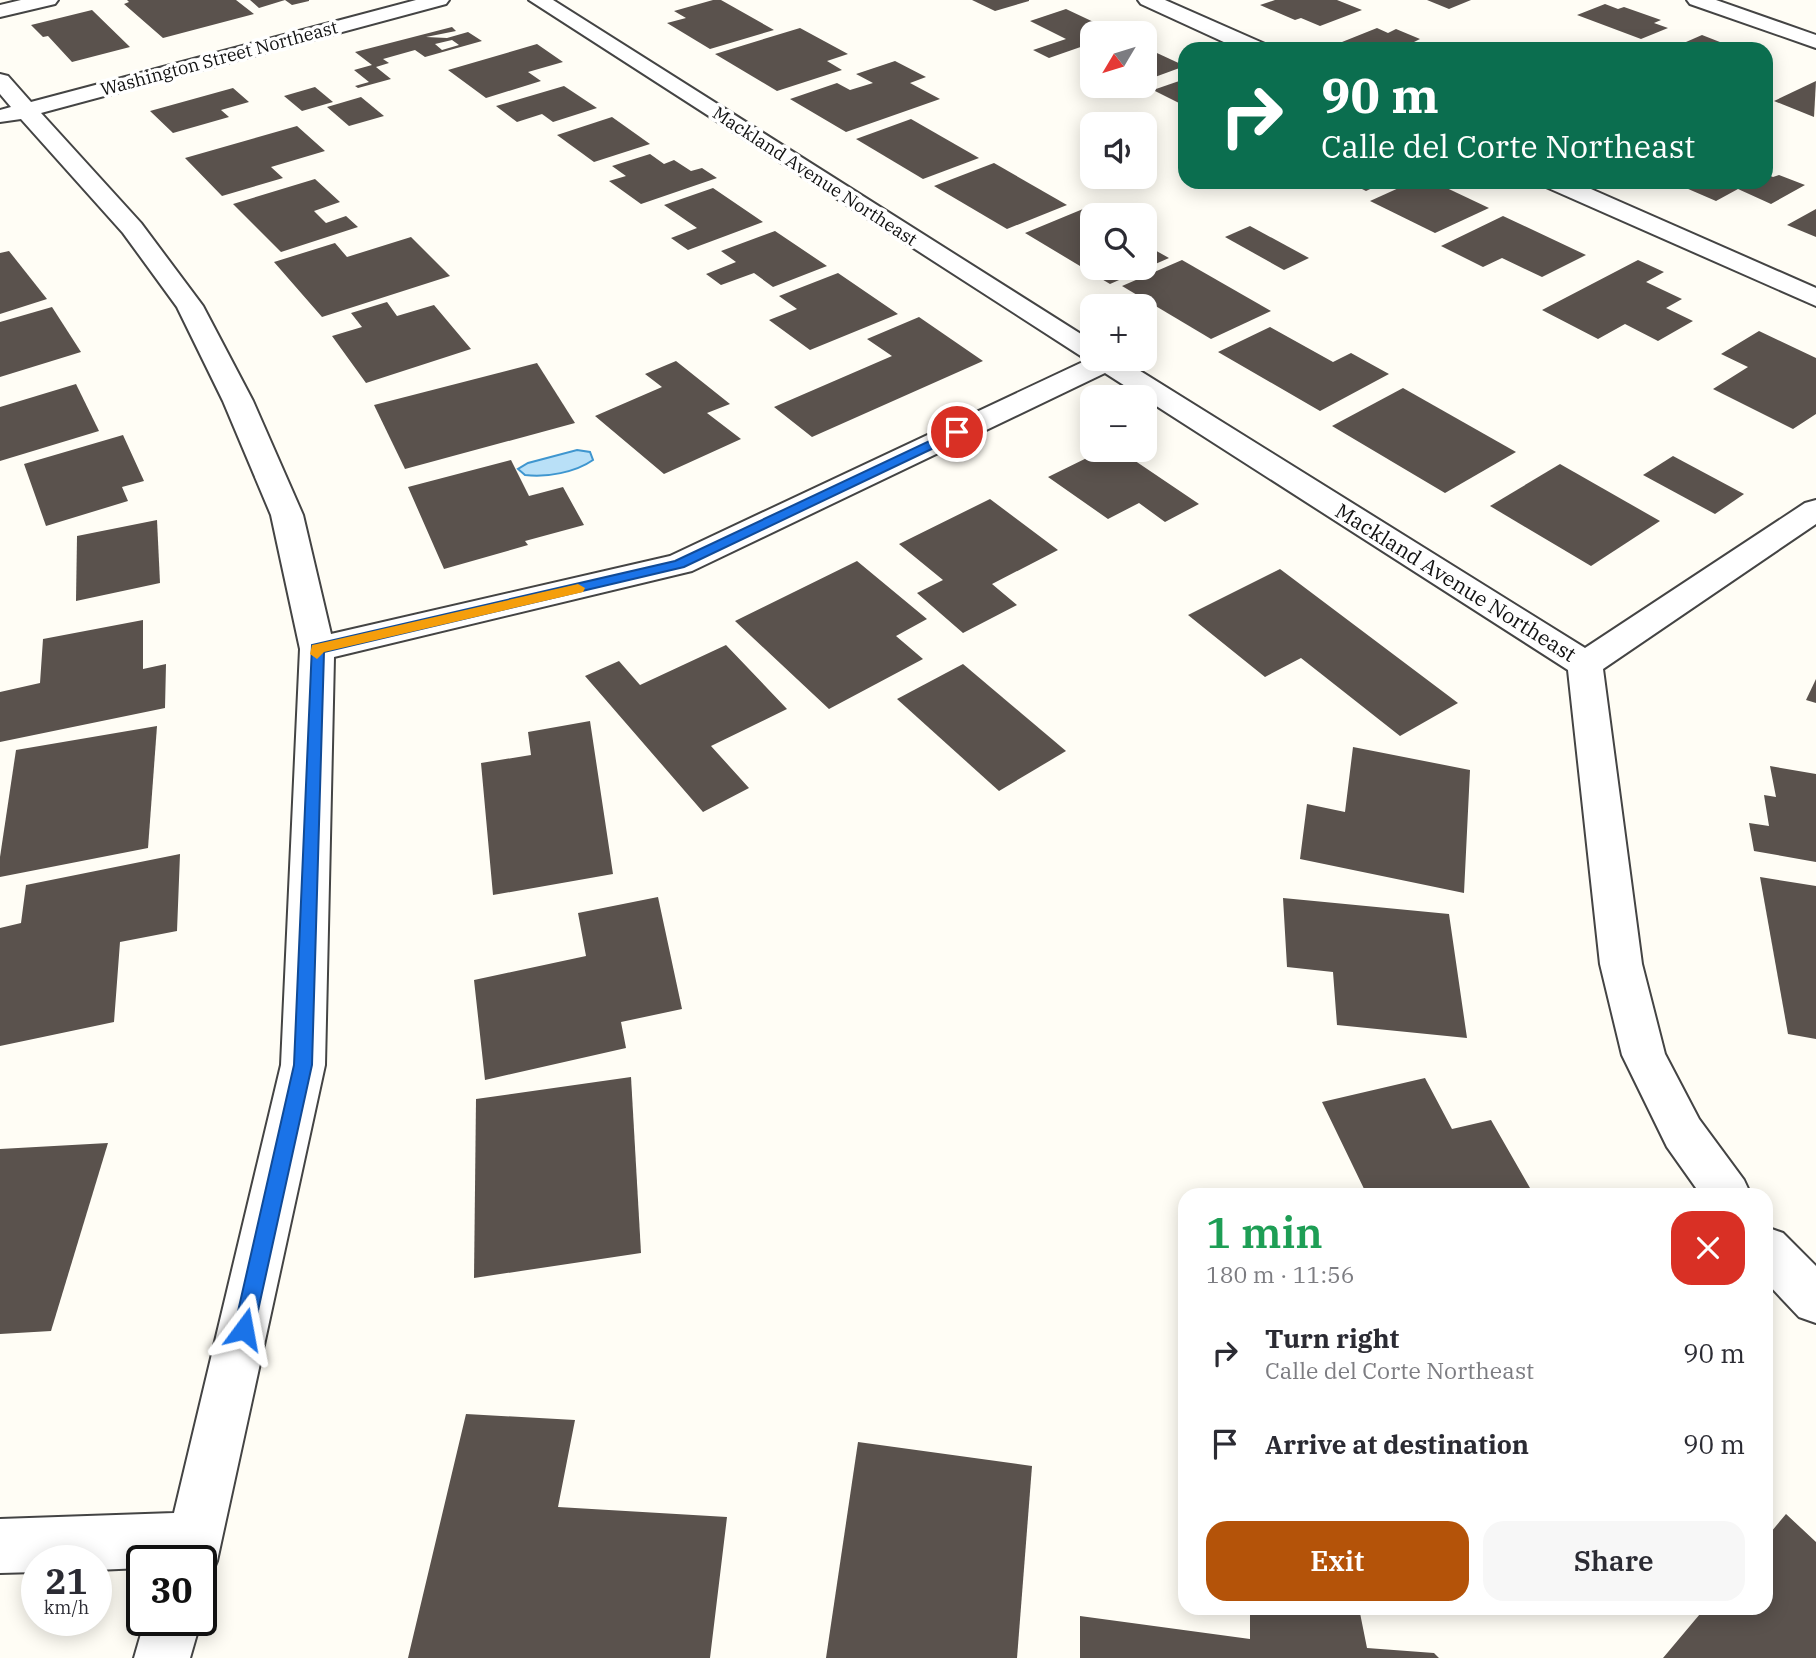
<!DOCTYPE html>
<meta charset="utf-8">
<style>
body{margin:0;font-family:"IBM Plex Serif",serif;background:#f7f7f7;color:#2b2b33;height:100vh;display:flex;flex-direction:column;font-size:26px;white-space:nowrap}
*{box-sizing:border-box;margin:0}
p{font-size:23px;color:#7c7c81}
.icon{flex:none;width:38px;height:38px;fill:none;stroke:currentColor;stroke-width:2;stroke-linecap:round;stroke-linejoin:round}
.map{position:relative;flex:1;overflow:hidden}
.drawer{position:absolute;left:1178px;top:1188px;width:595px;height:427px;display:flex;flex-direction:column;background:#fff;border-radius:21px;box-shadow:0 4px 18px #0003}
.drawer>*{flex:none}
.guide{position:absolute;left:1178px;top:42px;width:595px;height:147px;border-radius:21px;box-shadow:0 4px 18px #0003;background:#0b6e4f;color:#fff;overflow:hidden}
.needle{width:46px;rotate:232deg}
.controls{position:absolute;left:1080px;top:21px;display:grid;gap:14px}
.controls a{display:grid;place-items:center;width:77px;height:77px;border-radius:14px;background:#fff;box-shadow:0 4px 18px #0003;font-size:35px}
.speed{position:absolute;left:21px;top:1545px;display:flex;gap:14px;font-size:35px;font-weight:700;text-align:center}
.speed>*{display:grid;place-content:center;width:91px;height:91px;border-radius:50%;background:#fff;box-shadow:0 4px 18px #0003;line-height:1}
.speed small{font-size:18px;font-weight:400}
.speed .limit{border:4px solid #111;border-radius:10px;background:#fff;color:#111}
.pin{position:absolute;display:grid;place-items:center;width:60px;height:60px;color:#fff;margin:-30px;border:4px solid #fff;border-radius:50%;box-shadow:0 2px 7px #0007}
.me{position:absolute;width:77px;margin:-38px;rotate:13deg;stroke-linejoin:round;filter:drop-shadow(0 0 5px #0008)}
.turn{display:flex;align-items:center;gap:24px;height:147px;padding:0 28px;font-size:32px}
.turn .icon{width:91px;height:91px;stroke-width:2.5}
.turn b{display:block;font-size:49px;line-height:60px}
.round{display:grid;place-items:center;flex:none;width:74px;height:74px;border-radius:21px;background:#f7f7f7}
.headline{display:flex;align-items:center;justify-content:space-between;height:119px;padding:0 28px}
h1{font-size:42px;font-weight:600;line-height:52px;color:#1e9e55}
.cta{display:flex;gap:14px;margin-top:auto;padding:14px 28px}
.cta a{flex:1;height:80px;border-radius:21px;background:#b45309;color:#fff;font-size:28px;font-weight:600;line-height:80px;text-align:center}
.cta a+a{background:#f7f7f7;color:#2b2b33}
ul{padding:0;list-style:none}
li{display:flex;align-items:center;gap:21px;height:91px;padding:0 28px}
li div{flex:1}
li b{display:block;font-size:26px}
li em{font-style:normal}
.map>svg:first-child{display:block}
.water{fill:#b9e0f7;stroke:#3f96cf;stroke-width:2}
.building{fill:#5a524d;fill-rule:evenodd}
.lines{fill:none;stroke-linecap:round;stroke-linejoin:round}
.minor-casing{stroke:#444;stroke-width:4}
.minor{fill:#fff;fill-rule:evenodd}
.route{fill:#1a73e8;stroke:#114b97;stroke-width:2}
.slow{fill:#f59e0b}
.labels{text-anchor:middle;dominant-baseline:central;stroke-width:7;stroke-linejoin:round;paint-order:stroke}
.far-street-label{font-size:18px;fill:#111;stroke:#fff}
.street-label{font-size:21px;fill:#111;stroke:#fff}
</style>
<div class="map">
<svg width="1816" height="1658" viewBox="0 0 1816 1658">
<rect width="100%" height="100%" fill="#fffdf5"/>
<path class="water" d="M577,450L590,452L593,460C576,472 546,478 525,475L518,469L528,463Z"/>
<g class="building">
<polygon points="127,0 236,0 254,14 163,38 124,4 129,2"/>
<polygon points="250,0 309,0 309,1 292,5 285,0 259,8"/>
<polygon points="713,0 721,0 774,30 710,49 667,23 686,18 674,11"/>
<polygon points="972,0 1029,0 1029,1 995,11"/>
<polygon points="1275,0 1337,0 1362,10 1320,26 1301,18 1295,20 1260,5"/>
<polygon points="1427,0 1471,0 1449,9"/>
<polygon points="1605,4 1618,9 1624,7 1661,20 1654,23 1668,28 1641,39 1577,15"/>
<polygon points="1066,9 1117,33 1092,33 1092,43 1049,58 1033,50 1066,39 1030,21"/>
<polygon points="92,10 130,47 72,62 48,36 43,37 31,25"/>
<path d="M452,27L456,31L426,37L447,38L468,32L482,41L425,57L415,50L383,59L389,63L376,67L391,79L358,88L355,86L369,82L354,70L372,65L355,52ZM452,40L459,45L442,50L435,44Z"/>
<polygon points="800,28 848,54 827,61 842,70 777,91 715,54"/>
<polygon points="1377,28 1388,33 1396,29 1420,39 1412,43 1427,49 1359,49 1342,42"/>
<polygon points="1702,35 1725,44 1714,49 1670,49"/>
<polygon points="537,44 563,62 528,72 541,81 486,98 448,70"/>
<polygon points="1144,47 1185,66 1144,81"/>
<polygon points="895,61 926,77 910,83 940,99 846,132 790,99 837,83 850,90 873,83 856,74"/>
<polygon points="1185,79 1185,106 1153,90"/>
<polygon points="1816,81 1814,117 1774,101"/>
<polygon points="564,86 597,108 553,122 542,114 517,122 496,106"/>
<polygon points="315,87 333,102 302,111 284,96"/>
<polygon points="233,88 249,102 221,110 229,117 173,133 150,111"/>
<polygon points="361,97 384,116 349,126 327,107"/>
<polygon points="612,117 650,144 594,162 557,135"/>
<polygon points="911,119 979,158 923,179 856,139"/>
<polygon points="297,126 325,151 271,167 283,178 222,196 185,158"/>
<polygon points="650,154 664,164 674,160 691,171 702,168 717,178 641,204 609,181 626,176 612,166"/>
<polygon points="994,163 1067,205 1007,229 934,186"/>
<polygon points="1766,174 1773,177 1779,175 1805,185 1771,204 1738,189 1716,201 1672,182 1766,182"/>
<polygon points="315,179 340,202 314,211 326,223 346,216 358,227 281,252 233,204"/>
<polygon points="1348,182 1385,182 1366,191"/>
<polygon points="1412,182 1434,182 1489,208 1435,233 1370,201"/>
<polygon points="713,188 763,222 688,250 671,238 697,228 664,205"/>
<polygon points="1083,209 1092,214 1092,268 1144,268 1144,244 1169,258 1110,284 1025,233"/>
<polygon points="1816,209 1816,237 1787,225"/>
<polygon points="1503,216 1586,255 1542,277 1502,258 1483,267 1441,246"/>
<polygon points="1250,226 1309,258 1284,270 1225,237"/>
<polygon points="775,231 827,266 773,287 754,273 721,285 706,274 736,262 721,251"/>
<polygon points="411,237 450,276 322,317 274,262 335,243 347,257"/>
<polygon points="9,251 47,299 0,314 0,253"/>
<polygon points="1182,260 1271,311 1211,339 1122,286"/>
<polygon points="1638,260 1664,272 1646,282 1682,299 1666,308 1693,321 1658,341 1625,324 1598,339 1542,310"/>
<polygon points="838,273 898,314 810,350 769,320 797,309 779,296"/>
<polygon points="387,302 397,316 434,305 471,349 366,383 332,336 362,327 351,313"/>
<polygon points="52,307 81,352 0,377 0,322"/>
<polygon points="919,317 983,361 812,437 774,407 892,356 867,339"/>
<polygon points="1270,327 1333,362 1351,353 1389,374 1320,411 1218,352"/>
<polygon points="1759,331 1816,358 1816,414 1793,429 1713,389 1748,367 1721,354"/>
<polygon points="676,361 730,404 707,413 741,439 664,474 595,416 662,387 645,374"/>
<polygon points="537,363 575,423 405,469 374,405"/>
<polygon points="76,384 99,431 0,461 0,407"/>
<polygon points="1403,388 1516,452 1445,493 1332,426"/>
<polygon points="123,435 144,481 122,487 128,501 46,526 24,464"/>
<polygon points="1103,450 1119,450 1199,504 1165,522 1139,503 1108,519 1048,477"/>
<polygon points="1673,456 1744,494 1715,514 1643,475"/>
<polygon points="511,460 529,496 563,487 584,525 525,541 528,545 444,569 408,487"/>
<polygon points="1560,464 1660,521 1591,566 1490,506"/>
<polygon points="990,499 1058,550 992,584 1017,605 963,633 917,593 943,580 899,544"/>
<polygon points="157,520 160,583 76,601 77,536"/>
<polygon points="857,561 927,619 896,636 923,659 829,709 735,621"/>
<polygon points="1280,569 1458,703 1400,736 1301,658 1265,677 1188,615"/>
<polygon points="143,620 143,669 166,664 165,708 0,742 0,692 40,683 43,639"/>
<polygon points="726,645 787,709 711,746 749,788 703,812 585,676 619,661 640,685"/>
<polygon points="963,664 1066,751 999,791 897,699"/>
<polygon points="1816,679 1816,703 1806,700"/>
<polygon points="590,721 613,874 493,895 481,763 531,755 528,732"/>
<polygon points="157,726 148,848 0,877 0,857 16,750"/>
<polygon points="1353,747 1470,770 1464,893 1300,859 1307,804 1345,812"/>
<polygon points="1770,766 1816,774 1816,862 1754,851 1749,823 1769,826 1764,795 1776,797"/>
<polygon points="180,854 177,931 120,942 114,1022 0,1046 0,928 21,923 26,885"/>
<polygon points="1760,877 1816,886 1816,1039 1788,1034"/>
<polygon points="658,897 682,1009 621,1022 626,1048 485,1080 474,980 586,956 578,913"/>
<polygon points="1283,898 1449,914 1467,1038 1337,1025 1333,972 1287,967"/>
<polygon points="631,1077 641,1253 474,1278 476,1099"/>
<polygon points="1425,1078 1452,1129 1491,1120 1534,1195 1367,1195 1322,1102"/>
<polygon points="108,1143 51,1331 0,1334 0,1149"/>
<polygon points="466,1414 575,1420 558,1507 727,1517 710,1658 408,1658"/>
<polygon points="858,1442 1032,1466 1017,1658 826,1658"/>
<polygon points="1786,1514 1816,1542 1816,1658 1663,1658 1705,1608 1766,1608 1766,1538"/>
<polygon points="1250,1608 1359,1608 1367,1648 1434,1653 1439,1658 1080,1658 1080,1616 1250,1639"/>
</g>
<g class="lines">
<defs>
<g id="minor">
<polygon points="21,0 58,0 55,4 0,17 0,5"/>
<polygon points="416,0 449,0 446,4 41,113 141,223 203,306 253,401 303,515 331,634 670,556 1087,360 529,0 553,0 1092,341 1092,359 1121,359 1585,648 1805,503 1816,500 1816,524 1603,669 1642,964 1665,1054 1699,1119 1744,1180 1751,1195 1701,1195 1667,1147 1622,1055 1600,964 1568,670 1105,373 692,571 334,657 325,1065 217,1561 209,1580 201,1584 201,1561 142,1561 142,1568 96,1570 96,1561 37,1561 37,1572 0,1573 0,1519 174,1513 281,1065 300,649 271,515 223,401 177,307 123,233 21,119 0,122 0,110 11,107 0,94 0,74 8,76 31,102"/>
<polygon points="1138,0 1165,0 1265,44 1268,49 1239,49 1141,4"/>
<polygon points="1687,0 1716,0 1816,35 1816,48 1690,4"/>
<polygon points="1543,182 1575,182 1816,288 1816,306 1546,187"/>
<polygon points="1766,1227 1783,1233 1816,1266 1816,1323 1799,1317 1766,1282"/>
<polygon points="145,1620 201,1620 190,1658 134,1658"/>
</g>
</defs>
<use href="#minor" class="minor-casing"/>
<use href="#minor" class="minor"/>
</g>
<polygon class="route" points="957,428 961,429 961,435 684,567 324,652 312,1065 254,1329 251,1336 244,1339 237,1336 234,1329 294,1065 312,645 675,561"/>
<polygon class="slow" points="578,584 585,588 583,592 324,652 317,659 310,654 312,645 317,644"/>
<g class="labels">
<g class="far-street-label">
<text transform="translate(219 58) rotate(-15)">Washington Street Northeast</text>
<text transform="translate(815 176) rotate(33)">Mackland Avenue Northeast</text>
</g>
<g class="street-label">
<text transform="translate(1456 582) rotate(32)">Mackland Avenue Northeast</text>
</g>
</g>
</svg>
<div class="controls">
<a><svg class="needle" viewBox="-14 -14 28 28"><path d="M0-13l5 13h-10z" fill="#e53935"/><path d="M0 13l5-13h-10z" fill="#7c7c81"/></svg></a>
<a><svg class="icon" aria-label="sound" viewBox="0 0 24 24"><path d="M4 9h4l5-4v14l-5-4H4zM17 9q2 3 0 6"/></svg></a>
<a><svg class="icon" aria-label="search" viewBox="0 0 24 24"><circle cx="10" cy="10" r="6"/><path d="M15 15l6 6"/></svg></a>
<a>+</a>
<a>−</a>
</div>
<div class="speed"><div>21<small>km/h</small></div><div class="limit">30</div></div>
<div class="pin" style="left:957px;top:432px;background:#d93025"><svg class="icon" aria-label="arrive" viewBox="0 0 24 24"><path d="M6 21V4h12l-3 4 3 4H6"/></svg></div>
<svg class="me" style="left:244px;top:1329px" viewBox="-20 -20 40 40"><path d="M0-17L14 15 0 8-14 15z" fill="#1a73e8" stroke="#fff" stroke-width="4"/></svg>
<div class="guide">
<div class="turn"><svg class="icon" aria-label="right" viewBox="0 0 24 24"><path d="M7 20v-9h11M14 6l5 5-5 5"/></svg><div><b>90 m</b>Calle del Corte Northeast</div></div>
</div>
<section class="drawer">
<div class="headline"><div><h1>1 min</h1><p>180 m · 11:56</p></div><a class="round" style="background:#d93025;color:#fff"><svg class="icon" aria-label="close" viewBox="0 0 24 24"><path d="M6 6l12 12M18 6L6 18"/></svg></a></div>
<ul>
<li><svg class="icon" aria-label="right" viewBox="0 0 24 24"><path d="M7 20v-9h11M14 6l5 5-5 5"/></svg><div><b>Turn right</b><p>Calle del Corte Northeast</p></div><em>90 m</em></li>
<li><svg class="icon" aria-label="arrive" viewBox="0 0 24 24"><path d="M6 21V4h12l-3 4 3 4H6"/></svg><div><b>Arrive at destination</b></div><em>90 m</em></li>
</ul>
<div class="cta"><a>Exit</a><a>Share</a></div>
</section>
</div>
